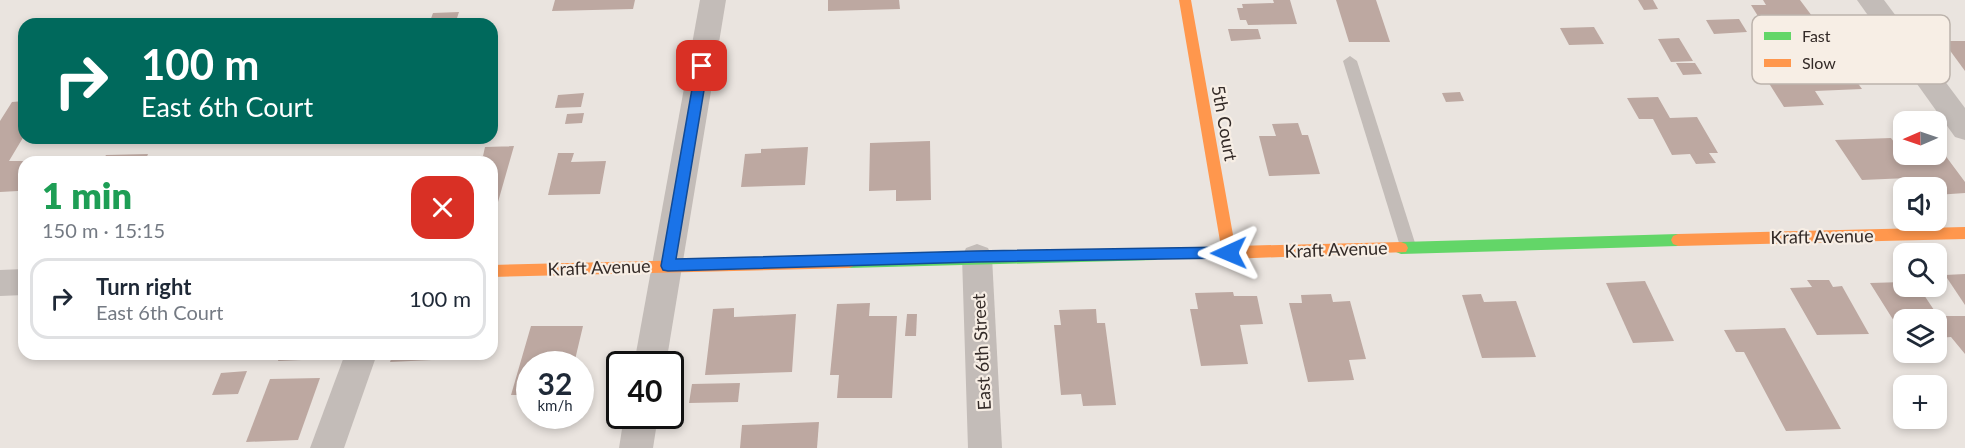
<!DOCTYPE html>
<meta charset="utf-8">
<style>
body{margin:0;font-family:Lato,sans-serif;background:#f2f2f3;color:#1f2937;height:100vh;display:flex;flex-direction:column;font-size:22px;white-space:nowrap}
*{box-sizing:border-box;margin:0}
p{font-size:20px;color:#747a83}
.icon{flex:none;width:33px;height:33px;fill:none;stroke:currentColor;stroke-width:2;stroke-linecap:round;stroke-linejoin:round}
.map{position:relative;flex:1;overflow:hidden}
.side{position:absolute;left:18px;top:156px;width:480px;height:204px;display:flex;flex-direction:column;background:#fff;border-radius:18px;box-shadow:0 3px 9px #0003}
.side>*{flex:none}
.hud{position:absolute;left:18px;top:18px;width:480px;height:126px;border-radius:18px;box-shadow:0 3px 9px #0003;background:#00695c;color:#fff;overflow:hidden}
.needle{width:39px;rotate:268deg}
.controls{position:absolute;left:1893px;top:111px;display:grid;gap:12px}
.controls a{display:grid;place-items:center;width:54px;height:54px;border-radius:12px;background:#fff;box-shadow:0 3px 9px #0003;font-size:30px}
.speed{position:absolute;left:516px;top:351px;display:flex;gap:12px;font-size:30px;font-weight:700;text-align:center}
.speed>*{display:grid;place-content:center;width:78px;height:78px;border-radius:50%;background:#fff;box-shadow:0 3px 9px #0003;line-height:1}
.speed small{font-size:15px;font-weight:400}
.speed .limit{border:3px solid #111;border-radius:9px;background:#fff;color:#111}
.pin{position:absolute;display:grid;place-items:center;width:51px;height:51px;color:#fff;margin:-26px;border-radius:12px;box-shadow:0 3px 9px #0006}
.me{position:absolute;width:66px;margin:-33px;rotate:269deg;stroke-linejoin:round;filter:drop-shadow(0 0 4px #0008)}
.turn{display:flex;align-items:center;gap:21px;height:126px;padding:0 24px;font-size:27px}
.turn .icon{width:78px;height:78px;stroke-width:2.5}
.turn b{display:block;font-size:42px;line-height:51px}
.round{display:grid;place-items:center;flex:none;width:63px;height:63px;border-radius:18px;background:#f2f2f3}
.overview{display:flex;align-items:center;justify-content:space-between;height:102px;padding:0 24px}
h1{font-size:36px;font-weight:800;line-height:45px;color:#1e9e55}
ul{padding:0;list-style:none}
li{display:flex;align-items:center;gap:18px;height:81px;margin:0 12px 9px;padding:0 12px;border:3px solid #e0e1e3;border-radius:18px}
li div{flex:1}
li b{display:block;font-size:22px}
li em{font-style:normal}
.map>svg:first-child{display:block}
.building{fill:#bda8a1}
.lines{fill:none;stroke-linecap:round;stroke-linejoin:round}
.lane{fill:#c3bcb8;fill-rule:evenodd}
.street{fill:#c3bcb8;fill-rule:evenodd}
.fast{fill:#63d668;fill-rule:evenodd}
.slow{fill:#ff974d;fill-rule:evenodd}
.route{fill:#1a73e8;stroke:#114b97;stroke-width:1.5}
.labels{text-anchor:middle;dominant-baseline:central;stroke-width:4.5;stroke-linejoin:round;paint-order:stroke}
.street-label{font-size:18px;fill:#332a27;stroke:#f7eee5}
.key{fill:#f7eee5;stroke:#bcb3ac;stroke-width:1.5}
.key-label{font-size:16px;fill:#332a27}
</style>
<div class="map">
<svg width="1965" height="448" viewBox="0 0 1965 448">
<rect width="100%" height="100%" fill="#eae4df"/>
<g class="building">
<polygon points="555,0 635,0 633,9 552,11"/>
<polygon points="828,0 899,0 900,9 828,11"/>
<polygon points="1273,0 1290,0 1297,24 1248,25 1246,20 1240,20 1237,8 1243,8 1242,4 1274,3"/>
<polygon points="1336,0 1376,0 1390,42 1349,42"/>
<polygon points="1638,0 1653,0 1658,9 1644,10"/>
<polygon points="1763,0 1800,0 1812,16 1806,16 1808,20 1761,21 1751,5 1766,5"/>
<polygon points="459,12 455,24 429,24 433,13"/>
<polygon points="1739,19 1747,32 1714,34 1706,20"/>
<polygon points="1594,27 1604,44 1569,45 1560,28"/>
<polygon points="1228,29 1258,29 1261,39 1231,41"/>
<polygon points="1679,38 1693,61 1671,62 1658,39"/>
<polygon points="1943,41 1965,41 1965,71"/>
<polygon points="1831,46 1862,89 1815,91 1824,105 1784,107 1765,77 1799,76 1780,48"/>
<polygon points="1676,63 1695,63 1702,74 1683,75"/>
<polygon points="1460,92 1464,101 1446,102 1442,93"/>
<polygon points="584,93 581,107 555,108 558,95"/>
<polygon points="1658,97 1670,118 1697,117 1718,153 1709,153 1716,163 1696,164 1690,154 1672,155 1653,119 1639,119 1627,98"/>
<polygon points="24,101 24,136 9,161 24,161 24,182 18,191 0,192 0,121 12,102"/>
<polygon points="584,113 582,123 565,124 567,114"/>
<polygon points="1298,123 1302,135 1308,135 1320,174 1269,176 1259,136 1276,136 1272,124"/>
<polygon points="1891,138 1897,146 1904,146 1904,154 1936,154 1936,143 1965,182 1965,193 1936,195 1936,188 1914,188 1908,178 1862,180 1835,140"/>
<polygon points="930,141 931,200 896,201 896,190 869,191 870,143"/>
<polygon points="514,146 498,202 492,203 492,162 456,162 458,157 483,156 485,147"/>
<polygon points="808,147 805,185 741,187 745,154 761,153 761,149"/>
<polygon points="558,153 574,153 571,162 606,161 600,194 548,195"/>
<polygon points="148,154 145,162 102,162 106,155"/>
<polygon points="1965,274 1965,305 1945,275"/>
<polygon points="1807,280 1829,280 1833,287 1842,286 1869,334 1817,335 1790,288 1812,287"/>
<polygon points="1645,281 1674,341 1633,343 1606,283"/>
<polygon points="1904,282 1904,286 1918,286 1938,316 1965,316 1965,354 1951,337 1936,338 1936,320 1904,320 1904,337 1870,283"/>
<polygon points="1233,292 1234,296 1257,296 1263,324 1240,325 1248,364 1201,366 1190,309 1198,309 1195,293"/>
<polygon points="1331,294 1333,302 1350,301 1366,359 1349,360 1354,380 1308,382 1289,303 1302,303 1301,295"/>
<polygon points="1481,294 1484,302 1516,301 1536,357 1482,358 1462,295"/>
<polygon points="870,303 869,316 897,316 892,398 837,398 839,375 830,375 837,304"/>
<polygon points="734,308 734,317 796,314 792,372 705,375 713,309"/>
<polygon points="1096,309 1097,323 1105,323 1116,405 1083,406 1081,394 1061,395 1054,325 1061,325 1059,310"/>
<polygon points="907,314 917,314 916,336 905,336"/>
<polygon points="531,326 583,326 574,364 530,364 530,395 511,395"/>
<polygon points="1785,328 1841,429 1786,431 1744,352 1736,352 1724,330"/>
<polygon points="280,354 305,354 302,360 278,361"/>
<polygon points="393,354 454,354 453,359 390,362"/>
<polygon points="247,371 238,394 212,395 221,373"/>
<polygon points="320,378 298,440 246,442 270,379"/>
<polygon points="740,383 738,402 689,403 692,384"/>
<polygon points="819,422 817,448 740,448 742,425"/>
</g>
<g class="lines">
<polygon class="lane" points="1350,56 1357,61 1416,246 1413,250 1408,252 1403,250 1400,246 1343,61"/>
<g class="street">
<polygon points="700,0 726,0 666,364 634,364"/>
<polygon points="1857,0 1884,0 1965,108 1965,140 1955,137"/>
<polygon points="977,244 988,248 992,257 1002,448 968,448 962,257 966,248"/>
<polygon points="24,269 24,295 0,296 0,270"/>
<polygon points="345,354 377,354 344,448 310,448"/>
<polygon points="624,416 658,416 653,448 619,448"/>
</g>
<g class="fast">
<polygon points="1678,234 1683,236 1685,240 1683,244 1678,246 1401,254 1396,252 1394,248 1396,244 1401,242"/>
<polygon points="1155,248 1160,250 1162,254 1160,258 1155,260 849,268 844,266 842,262 844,258 849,256"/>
</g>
<g class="slow">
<polygon points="1179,0 1191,0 1235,246 1401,242 1406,244 1408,248 1406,252 1229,259 1150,258 1148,254 1150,250 1155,248 1221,247"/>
<polygon points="1965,227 1965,239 1678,246 1673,244 1671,240 1673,236 1678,234"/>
<polygon points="849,256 854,258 856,262 854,266 849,268 492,277 492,265"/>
</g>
</g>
<polygon class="route" points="702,62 708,66 676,259 976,251 1229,247 1234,249 1236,253 1234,257 1229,258 976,262 668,271 663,270 661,266 696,66"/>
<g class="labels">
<g class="street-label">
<text transform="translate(1225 123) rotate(80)">5th Court</text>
<text transform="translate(1822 236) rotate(-1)">Kraft Avenue</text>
<text transform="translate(1336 249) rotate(-2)">Kraft Avenue</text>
<text transform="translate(599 267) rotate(-2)">Kraft Avenue</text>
<text transform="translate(981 352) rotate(-93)">East 6th Street</text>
</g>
</g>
<rect x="1752" y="15" width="198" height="69" rx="9" class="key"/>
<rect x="1764" y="32" width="27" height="8" fill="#63d668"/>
<rect x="1764" y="59" width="27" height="8" fill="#ff974d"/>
<g class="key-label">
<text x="1802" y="42">Fast</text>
<text x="1802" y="69">Slow</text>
</g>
</svg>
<div class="controls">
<a><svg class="needle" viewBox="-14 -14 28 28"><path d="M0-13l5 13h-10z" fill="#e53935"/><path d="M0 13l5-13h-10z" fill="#747a83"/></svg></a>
<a><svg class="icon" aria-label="sound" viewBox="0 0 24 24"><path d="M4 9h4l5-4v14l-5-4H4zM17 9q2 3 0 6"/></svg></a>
<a><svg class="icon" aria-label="search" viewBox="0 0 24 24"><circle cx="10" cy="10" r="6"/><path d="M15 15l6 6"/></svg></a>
<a><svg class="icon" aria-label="layers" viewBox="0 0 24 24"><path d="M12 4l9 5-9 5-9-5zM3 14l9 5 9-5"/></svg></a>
<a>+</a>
</div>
<div class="speed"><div>32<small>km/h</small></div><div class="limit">40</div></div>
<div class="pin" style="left:702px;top:66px;background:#d93025"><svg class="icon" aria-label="arrive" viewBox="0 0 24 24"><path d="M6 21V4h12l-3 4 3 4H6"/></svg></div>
<svg class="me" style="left:1229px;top:253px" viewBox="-20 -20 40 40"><path d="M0-17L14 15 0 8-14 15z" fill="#1a73e8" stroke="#fff" stroke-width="4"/></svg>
<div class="hud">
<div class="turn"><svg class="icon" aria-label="right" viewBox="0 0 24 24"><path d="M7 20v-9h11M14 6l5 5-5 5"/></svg><div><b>100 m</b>East 6th Court</div></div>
</div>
<section class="side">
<div class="overview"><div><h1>1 min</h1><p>150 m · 15:15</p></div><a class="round" style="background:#d93025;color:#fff"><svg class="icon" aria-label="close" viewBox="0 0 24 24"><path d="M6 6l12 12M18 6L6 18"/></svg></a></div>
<ul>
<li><svg class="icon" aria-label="right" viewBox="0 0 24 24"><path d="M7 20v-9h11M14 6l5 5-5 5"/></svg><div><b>Turn right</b><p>East 6th Court</p></div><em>100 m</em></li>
</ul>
</section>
</div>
